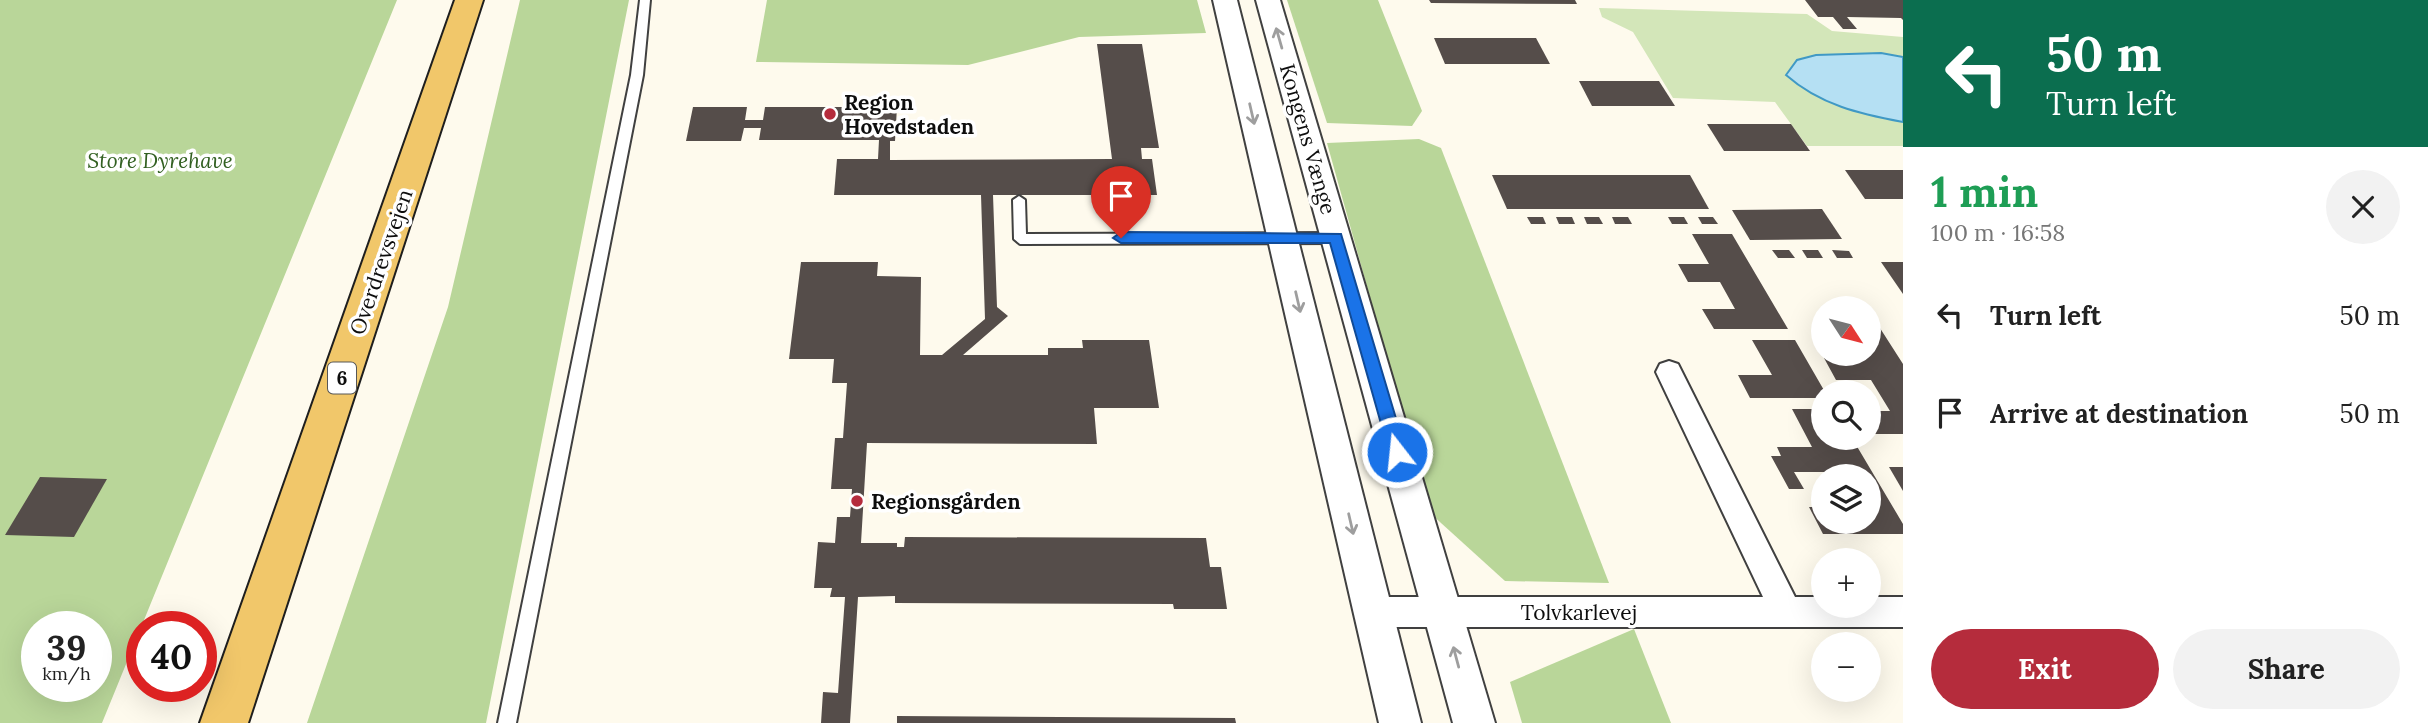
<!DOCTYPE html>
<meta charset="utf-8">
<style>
body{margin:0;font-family:Lora,serif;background:#f2f2f2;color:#222;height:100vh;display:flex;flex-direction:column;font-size:26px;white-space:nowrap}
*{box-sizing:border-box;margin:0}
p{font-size:23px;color:#767676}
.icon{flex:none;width:38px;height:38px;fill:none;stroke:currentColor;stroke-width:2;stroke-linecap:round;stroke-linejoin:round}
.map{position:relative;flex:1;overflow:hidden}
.panel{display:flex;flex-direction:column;background:#fff;width:525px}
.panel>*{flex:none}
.top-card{background:#0b6e4f;color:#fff;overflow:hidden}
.needle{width:46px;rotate:126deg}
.controls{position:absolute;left:1811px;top:296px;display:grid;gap:14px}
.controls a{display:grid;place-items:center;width:70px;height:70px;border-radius:50%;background:#fff;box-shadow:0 7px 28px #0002;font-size:35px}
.speed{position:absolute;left:21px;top:611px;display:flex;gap:14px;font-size:35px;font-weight:700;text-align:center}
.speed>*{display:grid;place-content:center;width:91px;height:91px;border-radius:50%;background:#fff;box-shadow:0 7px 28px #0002;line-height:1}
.speed small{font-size:18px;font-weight:400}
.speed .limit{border:10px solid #d22;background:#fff;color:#111}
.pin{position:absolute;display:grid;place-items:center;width:60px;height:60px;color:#fff;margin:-72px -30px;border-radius:50% 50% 50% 0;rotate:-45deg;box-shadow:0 0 7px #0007}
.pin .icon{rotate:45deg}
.me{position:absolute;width:77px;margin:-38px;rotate:344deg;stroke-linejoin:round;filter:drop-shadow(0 0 5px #0008)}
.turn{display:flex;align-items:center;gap:24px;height:147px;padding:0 28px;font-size:32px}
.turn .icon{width:91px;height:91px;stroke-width:2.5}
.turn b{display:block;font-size:49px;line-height:60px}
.round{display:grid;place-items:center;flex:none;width:74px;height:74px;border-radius:37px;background:#f2f2f2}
.headline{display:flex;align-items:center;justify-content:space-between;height:119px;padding:0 28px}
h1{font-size:42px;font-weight:800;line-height:52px;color:#1e9e55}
.primary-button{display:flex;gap:14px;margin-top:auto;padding:14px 28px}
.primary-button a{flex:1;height:80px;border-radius:42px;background:#b52c3c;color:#fff;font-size:28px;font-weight:800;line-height:80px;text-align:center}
.primary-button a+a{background:#f2f2f2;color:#222}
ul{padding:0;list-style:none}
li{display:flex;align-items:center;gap:21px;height:98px;padding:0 28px}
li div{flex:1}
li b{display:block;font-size:26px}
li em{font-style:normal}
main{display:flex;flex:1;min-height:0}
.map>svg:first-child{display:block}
.green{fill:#d3e6b9}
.forest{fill:#b9d699;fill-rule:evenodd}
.water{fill:#b5e0f3;stroke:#4099c5;stroke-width:2}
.building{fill:#554d4a}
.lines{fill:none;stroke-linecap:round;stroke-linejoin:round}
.service-casing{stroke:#404040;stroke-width:4}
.minor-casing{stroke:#404040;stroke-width:4}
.tertiary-casing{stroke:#404040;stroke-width:4}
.primary-casing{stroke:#1e1e1e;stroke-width:4}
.service{fill:#fff;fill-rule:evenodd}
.minor{fill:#fff;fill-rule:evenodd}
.tertiary{fill:#fff;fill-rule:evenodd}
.primary{fill:#f1c76a;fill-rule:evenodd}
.oneway{stroke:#9e9e9e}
.route{fill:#1a73e8;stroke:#114b97;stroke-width:2}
.poi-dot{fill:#b52c3c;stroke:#fff;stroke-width:2.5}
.labels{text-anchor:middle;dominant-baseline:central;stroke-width:7;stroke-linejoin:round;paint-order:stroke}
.shield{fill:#fff;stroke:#565656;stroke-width:2}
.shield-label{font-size:19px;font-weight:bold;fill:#0d0d0d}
.poi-label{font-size:21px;font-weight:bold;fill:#0d0d0d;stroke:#fff;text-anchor:start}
.street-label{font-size:21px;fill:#0d0d0d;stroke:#fff}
.park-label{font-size:21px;font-style:italic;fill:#326021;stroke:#fff}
</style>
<main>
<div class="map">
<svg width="1903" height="723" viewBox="0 0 1903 723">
<rect width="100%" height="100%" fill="#fefaed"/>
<polygon class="green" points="1599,8 1807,14 1832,31 1903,37 1903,146 1807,146 1775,102 1673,98 1633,32 1602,17"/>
<g class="forest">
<path d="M0,0H397L102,723H0ZM37,626H96V686H37Z"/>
<polygon points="520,0 629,0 486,723 307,723 448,307"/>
<polygon points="767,0 1197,0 1206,33 1079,37 968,65 756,62"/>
<polygon points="1287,0 1378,0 1422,111 1412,126 1327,123"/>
<polygon points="1419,139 1441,148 1609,583 1505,581 1430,513 1327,143"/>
<polygon points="1634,629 1671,723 1522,723 1510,682"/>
</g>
<path class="water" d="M1881,53L1903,57V122C1860,114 1820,105 1786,75L1797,60L1816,55Z"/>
<g class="building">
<polygon points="1429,0 1575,0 1577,4 1431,3"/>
<polygon points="1805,0 1903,0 1903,20 1901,18 1847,17 1857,29 1843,29 1833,17 1818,17"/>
<polygon points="1434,38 1536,38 1550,64 1445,64"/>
<polygon points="1097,44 1142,44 1159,148 1141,148 1142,159 1152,159 1157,195 993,195 997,307 1008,316 963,355 1048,355 1048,348 1083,348 1082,340 1149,340 1159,408 1094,408 1097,444 867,443 861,543 897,543 897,547 904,547 905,537 1206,538 1210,567 1221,567 1227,609 1174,609 1173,604 895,603 895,596 858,597 850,723 821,723 823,692 838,693 845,597 830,597 832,588 814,588 818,542 835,543 837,517 850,517 852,489 831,489 835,438 843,438 847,383 832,383 834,359 789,359 801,262 878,262 877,276 921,277 920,355 942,355 985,319 981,195 834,195 837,159 878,159 879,140 759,140 761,128 744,128 741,141 686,141 693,107 747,107 745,120 763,120 765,107 897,107 895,141 890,141 890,160 1112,159"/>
<polygon points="1579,81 1659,81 1675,106 1592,106"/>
<polygon points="1707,124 1791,124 1810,151 1724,151"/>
<polygon points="1845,170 1903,170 1903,199 1865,199"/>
<polygon points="1492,175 1690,175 1709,209 1507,209"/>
<polygon points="1822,209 1842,239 1750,240 1732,210"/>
<polygon points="1527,217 1543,217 1546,224 1531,224"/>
<polygon points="1556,217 1572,217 1575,224 1559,224"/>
<polygon points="1584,217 1599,217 1603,224 1587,224"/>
<polygon points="1612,217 1628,217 1632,224 1615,224"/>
<polygon points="1668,217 1684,217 1688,224 1672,224"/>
<polygon points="1698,217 1713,217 1718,224 1702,224"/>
<polygon points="1692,234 1732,234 1788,329 1714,329 1702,309 1735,309 1720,282 1688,282 1678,264 1709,264"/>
<polygon points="1772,250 1789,250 1795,258 1778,258"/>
<polygon points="1802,250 1818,250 1823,258 1807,258"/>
<polygon points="1832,250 1849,251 1853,258 1837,258"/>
<polygon points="1881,262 1903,262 1903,294"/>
<polygon points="1869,325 1878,325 1903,364 1903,434 1869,434 1869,411 1890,411 1871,380 1836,380 1824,358 1857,358 1854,354 1869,354"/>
<polygon points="1752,340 1795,340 1825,392 1824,398 1750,398 1738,375 1772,375"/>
<polygon points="1792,409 1824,409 1824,438 1852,438 1903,524 1903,534 1823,534 1809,507 1824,507 1824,522 1869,522 1869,476 1829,476 1826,472 1794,472 1804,489 1789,489 1771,456 1781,456 1777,447 1812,447"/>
<polygon points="1889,467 1903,467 1903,491"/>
<polygon points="40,477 107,479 74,537 5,535"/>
<polygon points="897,716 1235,718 1236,723 897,723"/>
</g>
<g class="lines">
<defs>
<g id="service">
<polygon points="640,0 650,0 643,75 516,723 498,723 631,75"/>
<polygon points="1019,196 1025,200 1026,234 1336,233 1342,238 1336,243 1020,244 1014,239 1013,200"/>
</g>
<polygon id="minor" points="1669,361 1678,364 1795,597 1824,597 1824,606 1869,606 1869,597 1903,597 1903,627 1372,627 1361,622 1357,612 1361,602 1372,597 1763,597 1656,372 1660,364"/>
<g id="tertiary">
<polygon points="1213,0 1237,0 1421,723 1379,723"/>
<polygon points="1256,0 1280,0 1495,723 1453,723"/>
</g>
<polygon id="primary" points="455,0 483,0 248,723 200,723"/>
</defs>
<use href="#service" class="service-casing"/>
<use href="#minor" class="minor-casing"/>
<use href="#tertiary" class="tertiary-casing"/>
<use href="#primary" class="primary-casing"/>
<use href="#service" class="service"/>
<use href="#minor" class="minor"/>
<use href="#tertiary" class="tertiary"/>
<use href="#primary" class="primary"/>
</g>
<defs><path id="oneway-shaft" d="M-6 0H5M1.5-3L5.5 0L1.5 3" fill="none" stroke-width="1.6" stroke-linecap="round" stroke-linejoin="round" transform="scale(1.75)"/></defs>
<g class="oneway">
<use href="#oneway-shaft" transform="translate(1279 38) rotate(-106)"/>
<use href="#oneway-shaft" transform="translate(1252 114) rotate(77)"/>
<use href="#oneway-shaft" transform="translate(1298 302) rotate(77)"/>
<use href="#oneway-shaft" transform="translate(1351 524) rotate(77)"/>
<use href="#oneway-shaft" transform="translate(1456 657) rotate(-105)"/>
</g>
<polygon class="route" points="1121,232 1341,234 1406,452 1403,457 1397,459 1391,457 1389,452 1330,243 1121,243 1113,238"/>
<g class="poi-dot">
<circle cx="830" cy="114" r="7"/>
<circle cx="857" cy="501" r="7"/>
</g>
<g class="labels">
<rect class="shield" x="328" y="362.5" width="28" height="31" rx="5"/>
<g class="shield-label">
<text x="342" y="378">6</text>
</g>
<g class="poi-label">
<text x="844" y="102">Region<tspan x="844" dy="24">Hovedstaden</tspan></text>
<text x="871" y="501">Regionsgården</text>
</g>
<g class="street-label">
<text transform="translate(1308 139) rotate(74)">Kongens Vænge</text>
<text transform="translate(381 262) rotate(-71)">Overdrevsvejen</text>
<text x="1579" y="612">Tolvkarlevej</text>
</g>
<g class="park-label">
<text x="160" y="160">Store Dyrehave</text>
</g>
</g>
</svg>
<div class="controls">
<a><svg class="needle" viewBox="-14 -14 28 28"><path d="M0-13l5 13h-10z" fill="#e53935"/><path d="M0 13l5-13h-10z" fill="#767676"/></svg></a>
<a><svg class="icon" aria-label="search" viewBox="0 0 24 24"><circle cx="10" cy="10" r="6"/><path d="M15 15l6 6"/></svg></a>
<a><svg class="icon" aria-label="layers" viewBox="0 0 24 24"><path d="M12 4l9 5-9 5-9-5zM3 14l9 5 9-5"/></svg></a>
<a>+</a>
<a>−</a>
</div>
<div class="speed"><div>39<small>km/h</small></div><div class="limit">40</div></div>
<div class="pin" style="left:1121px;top:238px;background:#d93025"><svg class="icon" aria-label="arrive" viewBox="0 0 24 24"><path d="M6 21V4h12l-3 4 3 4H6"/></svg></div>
<svg class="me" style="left:1397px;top:452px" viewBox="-20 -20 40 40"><circle r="17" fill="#1a73e8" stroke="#fff" stroke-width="3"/><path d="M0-11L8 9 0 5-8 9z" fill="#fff"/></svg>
</div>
<section class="panel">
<div class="top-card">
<div class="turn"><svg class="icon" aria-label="left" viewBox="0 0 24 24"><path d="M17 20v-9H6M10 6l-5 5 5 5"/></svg><div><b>50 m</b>Turn left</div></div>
</div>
<div class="headline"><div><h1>1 min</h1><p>100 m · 16:58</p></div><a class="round"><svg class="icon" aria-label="close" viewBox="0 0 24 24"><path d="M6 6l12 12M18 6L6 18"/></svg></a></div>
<ul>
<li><svg class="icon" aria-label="left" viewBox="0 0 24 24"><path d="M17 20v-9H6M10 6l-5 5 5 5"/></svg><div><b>Turn left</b></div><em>50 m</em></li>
<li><svg class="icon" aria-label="arrive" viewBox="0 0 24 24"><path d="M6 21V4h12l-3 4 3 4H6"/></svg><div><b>Arrive at destination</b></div><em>50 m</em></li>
</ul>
<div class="primary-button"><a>Exit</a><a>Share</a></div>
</section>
</main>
